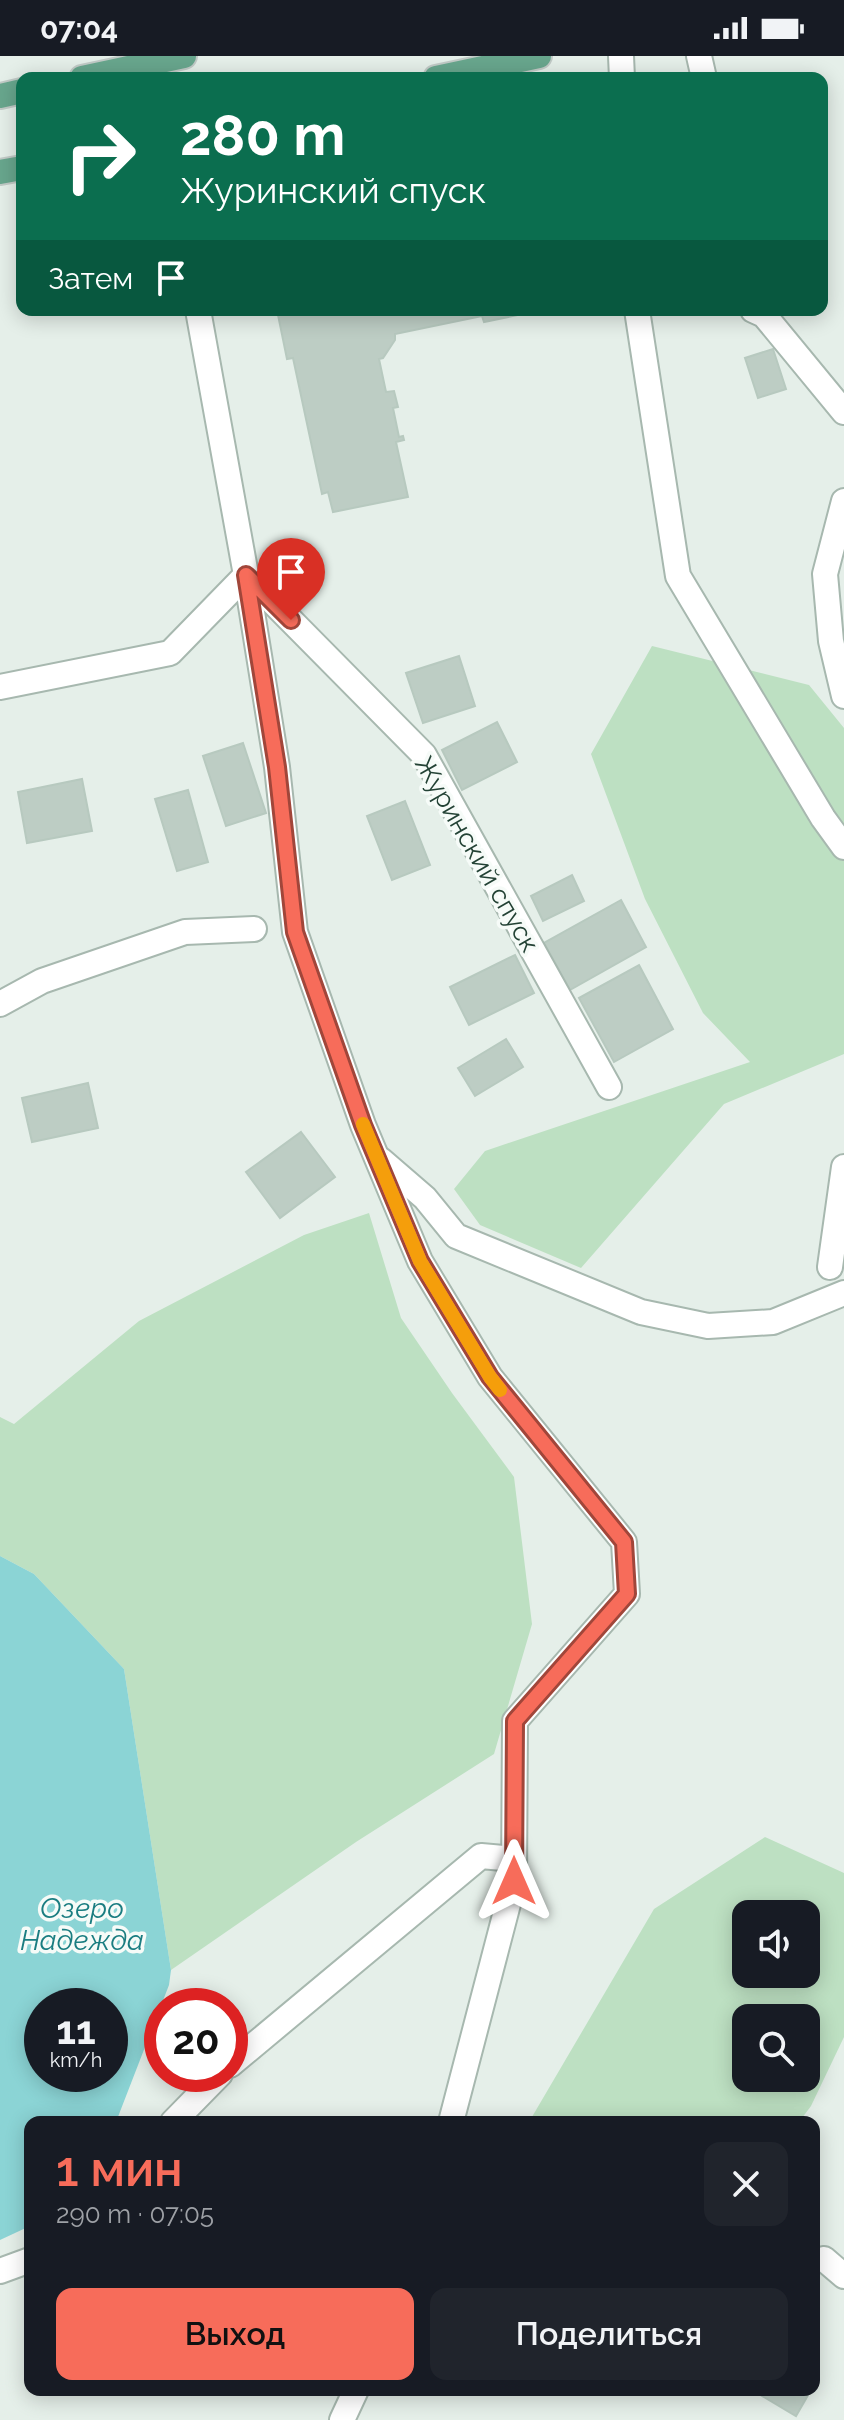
<!DOCTYPE html>
<html lang="ru">
<meta charset="utf-8">
<style>
body{margin:0;font-family:Raleway,sans-serif;background:#20242c;color:#f1f3f6;height:100vh;display:flex;flex-direction:column;font-size:30px;white-space:nowrap}
*{box-sizing:border-box;margin:0}
p{font-size:26px;color:#9ea1a6}
.icon{flex:none;width:44px;height:44px;fill:none;stroke:currentColor;stroke-width:2;stroke-linecap:round;stroke-linejoin:round}
.map{position:relative;flex:1;overflow:hidden}
.sheet{position:absolute;left:24px;top:2060px;width:796px;height:280px;display:flex;flex-direction:column;background:#171b24;border-radius:16px;box-shadow:0 4px 20px #0003}
.sheet>*{flex:none}
.banner{position:absolute;left:16px;top:16px;width:812px;height:244px;border-radius:16px;box-shadow:0 4px 20px #0003;background:#0b6e4f;color:#fff;overflow:hidden}
.tools{position:absolute;left:732px;top:1844px;display:grid;gap:16px}
.tools a{display:grid;place-items:center;width:88px;height:88px;border-radius:16px;background:#171b24;box-shadow:0 4px 20px #0003;font-size:40px}
.speed{position:absolute;left:24px;top:1932px;display:flex;gap:16px;font-size:40px;font-weight:700;text-align:center}
.speed>*{display:grid;place-content:center;width:104px;height:104px;border-radius:50%;background:#171b24;box-shadow:0 4px 20px #0003;line-height:1}
.speed small{font-size:20px;font-weight:400}
.speed .limit{border:12px solid #d22;background:#fff;color:#111}
.pin{position:absolute;display:grid;place-items:center;width:68px;height:68px;color:#fff;margin:-82px -34px;border-radius:50% 50% 50% 0;rotate:-45deg;box-shadow:0 0 8px #0007}
.pin .icon{rotate:45deg}
.me{position:absolute;width:88px;margin:-44px;rotate:0deg;stroke-linejoin:round;filter:drop-shadow(0 0 6px #0008)}
.turn{display:flex;align-items:center;gap:28px;height:168px;padding:0 32px;font-size:36px}
.turn .icon{width:104px;height:104px;stroke-width:2.5}
.turn b{display:block;font-size:56px;line-height:68px}
.then{display:flex;align-items:center;height:76px;padding:0 32px;background:#0003;gap:16px;font-size:30px}
.round{display:grid;place-items:center;flex:none;width:84px;height:84px;border-radius:16px;background:#20242c}
.overview{display:flex;align-items:center;justify-content:space-between;height:136px;padding:0 32px}
h1{font-size:48px;font-weight:600;line-height:60px;color:#f76c5a}
.button{display:flex;gap:16px;margin-top:auto;padding:16px 32px}
.button a{flex:1;height:92px;border-radius:16px;background:#f76c5a;color:#111;font-size:32px;font-weight:600;line-height:92px;text-align:center}
.button a+a{background:#20242c;color:#f1f3f6}
.status{display:flex;justify-content:space-between;align-items:center;height:56px;padding:0 40px;background:#171b24;direction:ltr}
.status svg{height:22px;fill:currentColor}
.map>svg:first-child{display:block}
.green{fill:#bde0c2;fill-rule:evenodd}
.water{fill:#8bd4d5;fill-rule:evenodd}
.building{fill:#bdcdc4;stroke:#b7c9bf;stroke-width:2}
.lines{fill:none;stroke-linecap:round;stroke-linejoin:round}
.minor-casing{stroke:#a7b8af;stroke-width:28}
.major-casing{stroke:#c1cac6;stroke-width:28}
.minor{stroke:#fff;stroke-width:24}
.major{stroke:#68a68d;stroke-width:24}
.route-casing{stroke:#a1463a;stroke-width:20}
.route{stroke:#f76c5a;stroke-width:14}
.slow{stroke:#f59e0b;stroke-width:14}
.labels{text-anchor:middle;dominant-baseline:central;stroke-width:7;stroke-linejoin:round;paint-order:stroke}
.street-label{font-size:26px;fill:#234235;stroke:#f6fbf8}
.water-label{font-size:28px;font-style:italic;fill:#1a7d81;stroke:#f6fbf8}
</style>
<div class="status"><b>07:04</b><svg viewBox="0 0 49 12"><path d="M0 12V9h3v3zM5 12V6h3v6zM10 12V3h3v9zM15 12V0h3v12zM26 1h20v11H26zM47 4h2v5h-2z"/></svg></div>
<div class="map">
<svg width="844" height="2364" viewBox="0 0 844 2364">
<rect width="100%" height="100%" fill="#e5efe9"/>
<g class="green">
<polygon points="652,590 809,629 844,672 844,998 724,1048 581,1212 480,1169 454,1133 485,1095 750,1006 703,957 645,843 591,698"/>
<polygon points="369,1157 401,1262 452,1337 514,1421 532,1568 494,1698 356,1786 171,1914 124,1613 34,1518 0,1500 0,1361 14,1368 139,1265 304,1179"/>
<path d="M765,1781L844,1817V1981L811,2050L799,2066H529L654,1853ZM746,1858H806V1918H746ZM746,1962H806V2022H746Z"/>
</g>
<path class="water" d="M0,1500L34,1518L124,1613L171,1914L169,1929L116,2066H30V2170L0,2184ZM42,1950H110V2018H42Z"/>
<g class="building">
<polygon points="277,254 542,254 484,266 482,260 395,278 395,284 383,302 379,303 386,336 394,335 398,351 393,352 399,381 403,380 404,384 396,386 408,441 333,456 328,436 322,438 293,302 287,303"/>
<polygon points="773,293 786,333 758,342 745,302"/>
<polygon points="459,600 475,650 423,667 406,617"/>
<polygon points="497,666 517,706 462,734 442,694"/>
<polygon points="243,687 266,757 226,770 203,700"/>
<polygon points="82,723 92,775 27,787 18,736"/>
<polygon points="188,734 208,806 177,815 155,743"/>
<polygon points="405,745 430,809 392,824 367,760"/>
<polygon points="572,819 584,845 543,865 531,840"/>
<polygon points="621,844 646,891 570,934 544,887"/>
<polygon points="515,899 534,937 469,969 450,931"/>
<polygon points="639,909 673,973 614,1006 579,942"/>
<polygon points="506,983 523,1011 475,1040 458,1012"/>
<polygon points="88,1027 98,1072 32,1086 22,1042"/>
<polygon points="301,1076 335,1121 280,1162 246,1116"/>
<polygon points="752,2334 811,2334 796,2360"/>
</g>
<g class="lines">
<defs>
<g id="minor">
<polyline points="621,0 622,22"/>
<polyline points="699,0 704,22"/>
<polyline points="637,254 678,520 823,762 844,791"/>
<polyline points="753,254 764,259 844,356"/>
<polyline points="844,445 825,518 831,585 844,640"/>
<polyline points="246,519 277,711 295,876 363,1069 420,1205 490,1321 624,1486 627,1538 515,1665 514,1825 451,2066"/>
<polyline points="246,519 424,699 609,1031"/>
<polyline points="0,631 170,597 246,519 198,254"/>
<polyline points="0,948 42,925 185,876 254,873"/>
<polyline points="381,1104 425,1142 456,1180 641,1256 708,1270 773,1266 844,1237"/>
<polyline points="830,1211 844,1111"/>
<polyline points="230,2009 481,1800 514,1803"/>
<polyline points="173,2066 220,2018"/>
<polyline points="824,2203 844,2220"/>
<polyline points="0,2215 30,2204"/>
<polyline points="342,2364 356,2334"/>
</g>
<g id="major">
<polyline points="82,22 184,0"/>
<polyline points="436,22 539,0"/>
<polyline points="0,40 22,35"/>
<polyline points="0,116 22,112"/>
</g>
</defs>
<use href="#minor" class="minor-casing"/>
<use href="#major" class="major-casing"/>
<use href="#minor" class="minor"/>
<use href="#major" class="major"/>
</g>
<g class="lines">
<defs>
<polyline id="route" points="291,564 246,519 277,711 295,876 363,1069 420,1205 490,1321 624,1486 627,1538 515,1665 514,1825"/>
</defs>
<use href="#route" class="route-casing"/>
<use href="#route" class="route"/>
<polyline class="slow" points="363,1068 420,1205 490,1321 500,1334"/>
</g>
<g class="labels">
<g class="street-label">
<text transform="translate(477 798) rotate(60)">Журинский спуск</text>
</g>
<g class="water-label">
<text x="82" y="1852">Озеро<tspan x="82" dy="32">Надежда</tspan></text>
</g>
</g>
</svg>
<div class="tools">
<a><svg class="icon" aria-label="sound" viewBox="0 0 24 24"><path d="M4 9h4l5-4v14l-5-4H4zM17 9q2 3 0 6"/></svg></a>
<a><svg class="icon" aria-label="search" viewBox="0 0 24 24"><circle cx="10" cy="10" r="6"/><path d="M15 15l6 6"/></svg></a>
</div>
<div class="speed"><div>11<small>km/h</small></div><div class="limit">20</div></div>
<div class="pin" style="left:291px;top:564px;background:#d93025"><svg class="icon" aria-label="arrive" viewBox="0 0 24 24"><path d="M6 21V4h12l-3 4 3 4H6"/></svg></div>
<svg class="me" style="left:514px;top:1825px" viewBox="-20 -20 40 40"><path d="M0-17L14 15 0 8-14 15z" fill="#f76c5a" stroke="#fff" stroke-width="4"/></svg>
<div class="banner">
<div class="turn"><svg class="icon" aria-label="right" viewBox="0 0 24 24"><path d="M7 20v-9h11M14 6l5 5-5 5"/></svg><div><b>280 m</b>Журинский спуск</div></div>
<div class="then">Затем<svg class="icon" aria-label="arrive" viewBox="0 0 24 24"><path d="M6 21V4h12l-3 4 3 4H6"/></svg></div>
</div>
<section class="sheet">
<div class="overview"><div><h1>1 мин</h1><p>290 m · 07:05</p></div><a class="round"><svg class="icon" aria-label="close" viewBox="0 0 24 24"><path d="M6 6l12 12M18 6L6 18"/></svg></a></div>
<div class="button"><a>Выход</a><a>Поделиться</a></div>
</section>
</div>
